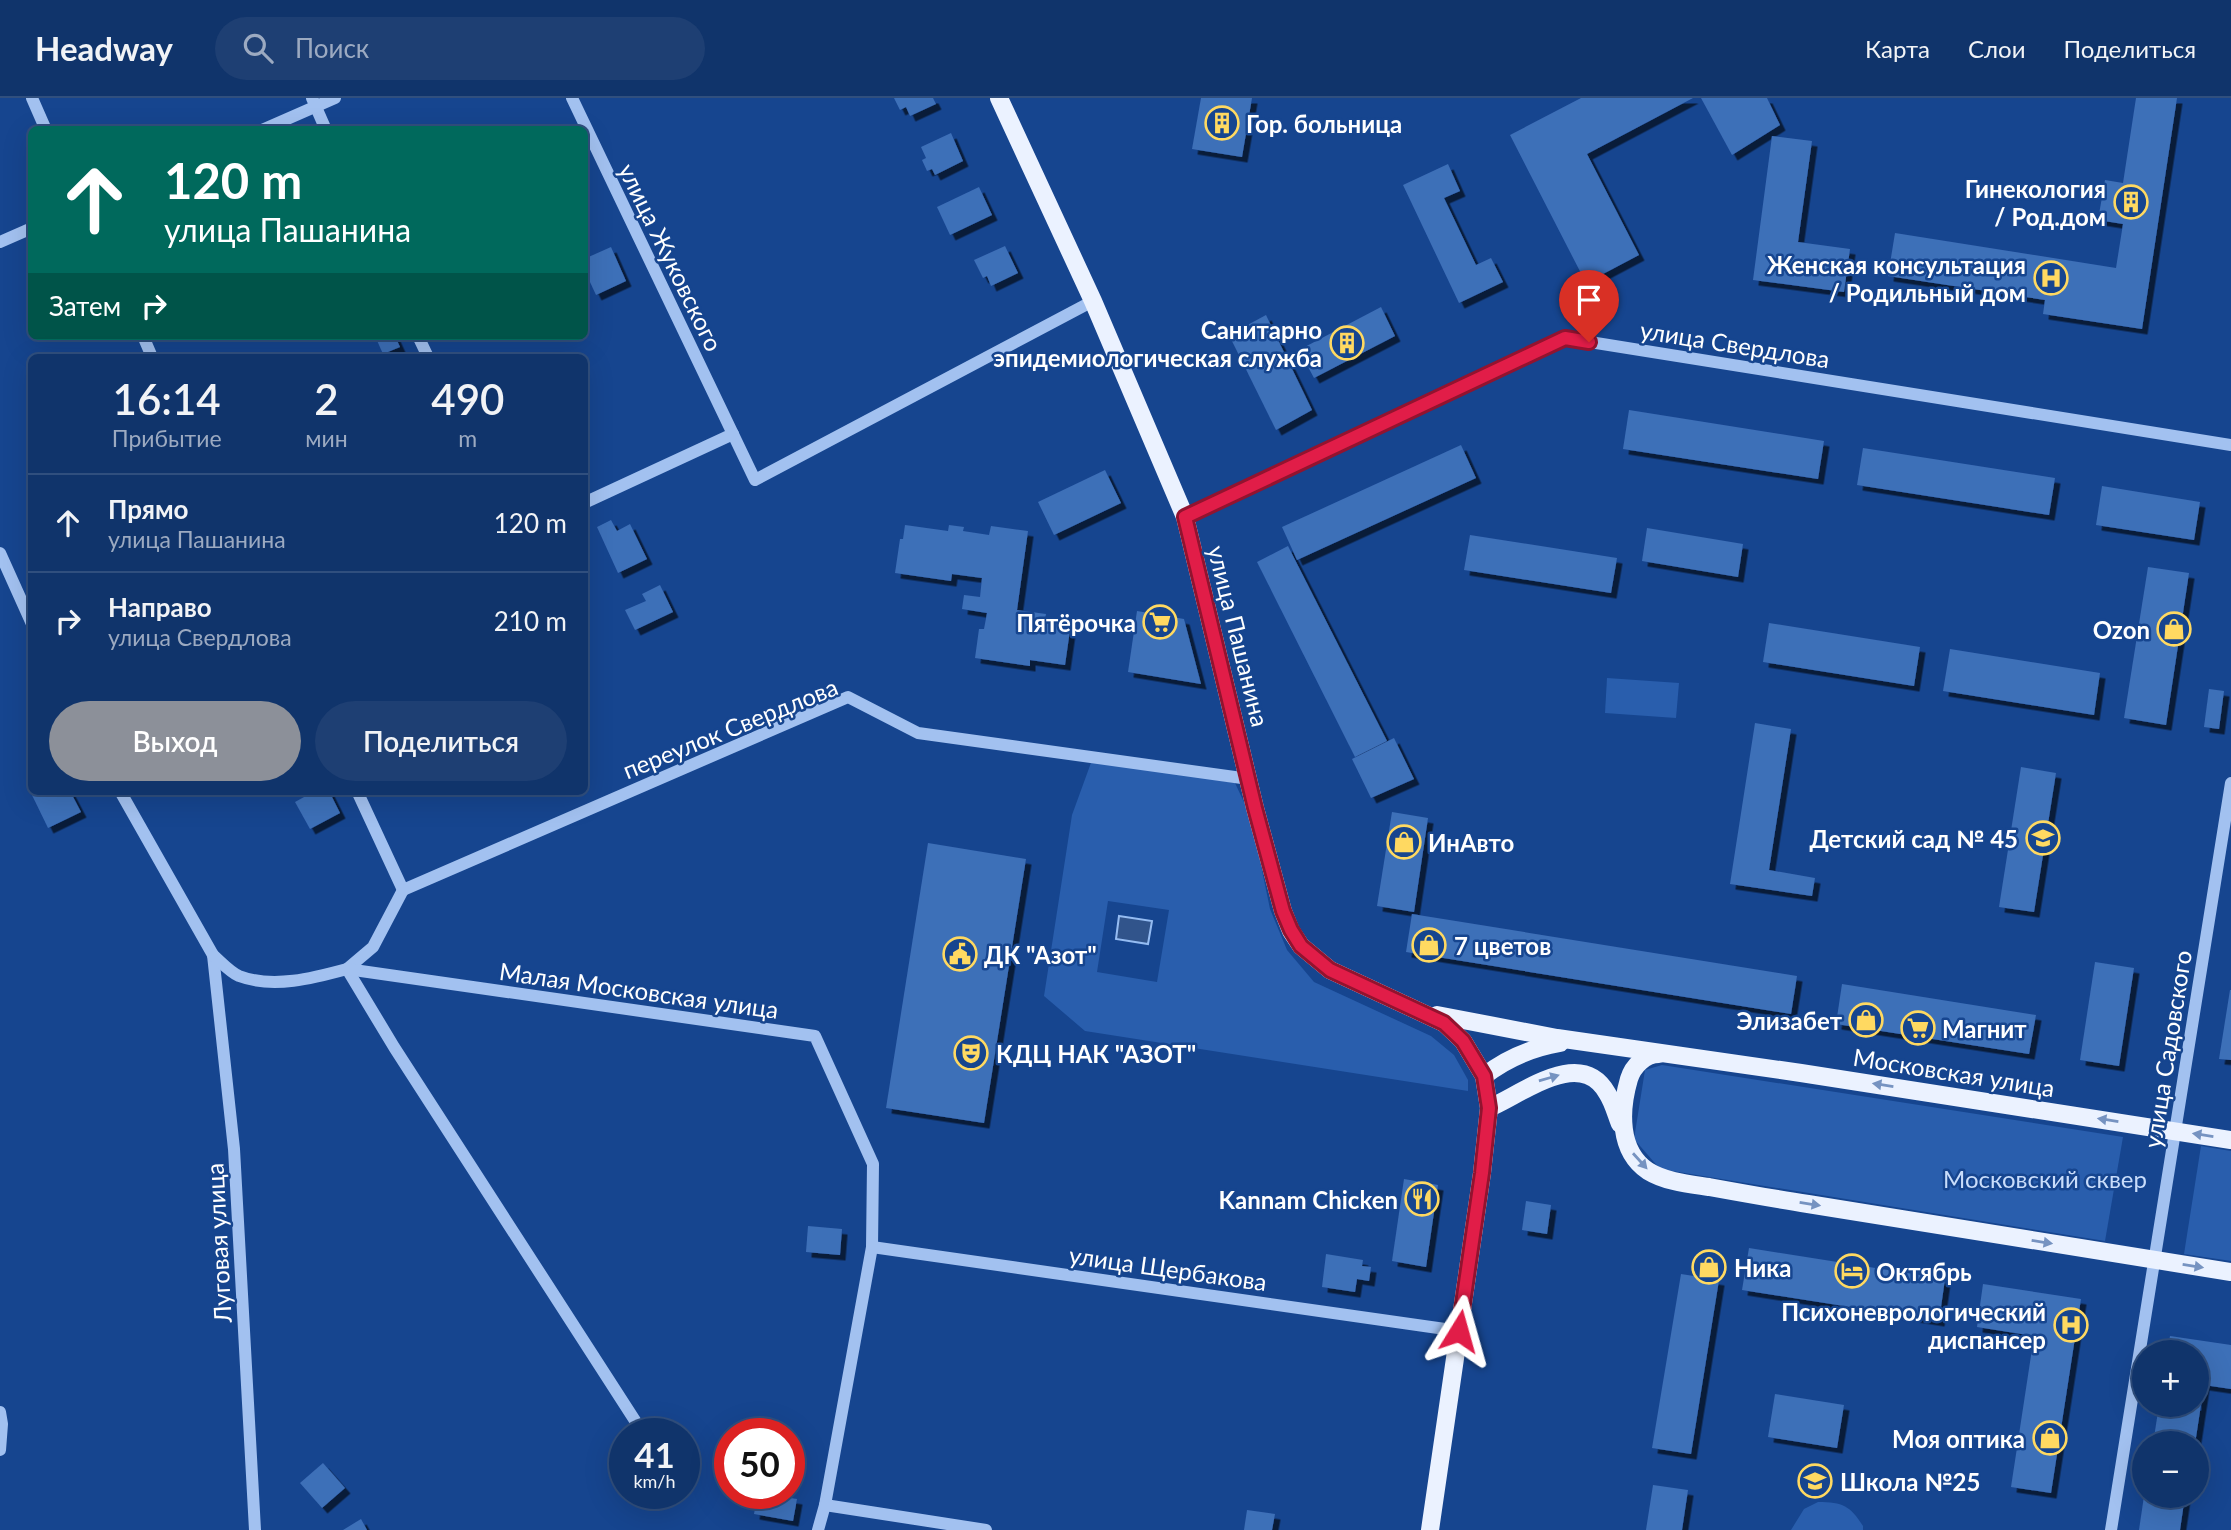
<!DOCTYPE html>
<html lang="ru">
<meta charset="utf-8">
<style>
body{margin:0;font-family:Lato,sans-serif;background:#1e3f73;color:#f1f3f6;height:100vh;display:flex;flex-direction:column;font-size:26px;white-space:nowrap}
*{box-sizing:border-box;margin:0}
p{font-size:23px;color:#9caac1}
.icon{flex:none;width:38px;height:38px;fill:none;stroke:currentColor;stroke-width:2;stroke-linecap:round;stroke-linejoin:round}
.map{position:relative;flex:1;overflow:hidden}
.side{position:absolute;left:28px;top:256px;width:560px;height:441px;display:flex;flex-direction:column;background:#10346b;border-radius:10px;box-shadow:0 7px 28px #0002,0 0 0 2px #304f7e}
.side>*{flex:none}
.guide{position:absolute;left:28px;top:28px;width:560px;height:214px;border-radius:10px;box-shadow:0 7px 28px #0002,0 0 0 2px #304f7e;background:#00695c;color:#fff;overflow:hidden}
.buttons{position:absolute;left:2132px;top:1242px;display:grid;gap:14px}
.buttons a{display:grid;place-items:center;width:77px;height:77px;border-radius:50%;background:#10346b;box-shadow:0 7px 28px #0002,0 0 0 2px #304f7e;font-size:35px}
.speed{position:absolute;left:609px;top:1320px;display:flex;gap:14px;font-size:35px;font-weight:700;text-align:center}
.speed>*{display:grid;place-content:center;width:91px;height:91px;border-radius:50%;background:#10346b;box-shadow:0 7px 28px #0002,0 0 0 2px #304f7e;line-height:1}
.speed small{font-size:18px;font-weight:400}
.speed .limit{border:10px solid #d22;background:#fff;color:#111}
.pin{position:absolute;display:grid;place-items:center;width:60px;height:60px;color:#fff;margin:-72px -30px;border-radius:50% 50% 50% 0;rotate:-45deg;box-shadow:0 0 7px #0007}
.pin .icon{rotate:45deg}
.me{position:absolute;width:77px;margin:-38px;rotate:8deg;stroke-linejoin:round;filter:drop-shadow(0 0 5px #0008)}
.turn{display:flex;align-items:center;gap:24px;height:147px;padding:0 21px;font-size:32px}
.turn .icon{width:91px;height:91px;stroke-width:2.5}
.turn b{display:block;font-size:49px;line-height:60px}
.then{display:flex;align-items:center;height:66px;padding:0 21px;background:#0003;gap:14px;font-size:26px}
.eta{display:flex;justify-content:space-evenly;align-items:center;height:119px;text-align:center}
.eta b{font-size:42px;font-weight:600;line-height:49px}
.cta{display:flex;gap:14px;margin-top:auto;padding:14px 21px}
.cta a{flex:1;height:80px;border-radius:42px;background:#8c9099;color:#fff;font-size:28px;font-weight:600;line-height:80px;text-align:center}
.cta a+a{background:#1e3f73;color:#f1f3f6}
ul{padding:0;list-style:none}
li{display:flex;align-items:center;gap:21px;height:98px;padding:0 21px;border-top:2px solid #304f7e}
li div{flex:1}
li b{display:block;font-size:26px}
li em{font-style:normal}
header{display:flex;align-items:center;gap:42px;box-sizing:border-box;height:98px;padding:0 35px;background:#10346b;border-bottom:2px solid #304f7e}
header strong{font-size:33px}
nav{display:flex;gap:38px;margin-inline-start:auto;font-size:24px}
.search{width:490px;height:63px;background:#1e3f73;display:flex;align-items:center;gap:18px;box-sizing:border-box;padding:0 24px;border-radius:38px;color:#9caac1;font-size:26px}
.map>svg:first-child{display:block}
.green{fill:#295ead;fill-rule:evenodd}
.water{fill:#31548b;stroke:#95bcf2;stroke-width:2}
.building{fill:#3e6fb8;filter:url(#shadow)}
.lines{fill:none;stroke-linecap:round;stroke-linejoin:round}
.minor{stroke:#a2c1f0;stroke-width:12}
.major{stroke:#ebf2ff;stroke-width:18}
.oneway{fill:#7693c1}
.route-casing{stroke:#92132f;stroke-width:18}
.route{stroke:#e11d48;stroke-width:12}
.labels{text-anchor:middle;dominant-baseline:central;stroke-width:5;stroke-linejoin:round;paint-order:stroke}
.poi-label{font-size:24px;font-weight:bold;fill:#fff;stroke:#16458f;text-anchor:end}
.street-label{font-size:24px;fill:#fff;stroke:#16458f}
.park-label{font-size:24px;fill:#c9ddfb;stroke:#16458f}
</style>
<header>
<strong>Headway</strong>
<div class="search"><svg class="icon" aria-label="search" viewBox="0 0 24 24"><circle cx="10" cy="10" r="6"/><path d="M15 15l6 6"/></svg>Поиск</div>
<nav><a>Карта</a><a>Слои</a><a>Поделиться</a></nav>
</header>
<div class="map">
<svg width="2231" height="1432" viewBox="0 0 2231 1432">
<defs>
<filter id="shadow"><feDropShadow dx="5.5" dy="5.5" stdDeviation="0" flood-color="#0009"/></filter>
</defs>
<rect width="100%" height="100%" fill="#16458f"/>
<g class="green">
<polygon points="1607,580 1679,585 1676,620 1605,615"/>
<path d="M1092,662L1235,685L1251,719L1270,811L1287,852L1314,884L1431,938L1454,957L1468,982V993L1085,933L1044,898L1072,717ZM1108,803L1169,812L1157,884L1097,874Z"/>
<polygon points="1662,967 2123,1039 2105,1143 1660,1071 1634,1041 1645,972"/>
<polygon points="2201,1048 2231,1053 2231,1163 2184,1156"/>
<path d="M1818,1404C1843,1404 1850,1408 1863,1428V1432H1791L1804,1411Z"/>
</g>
<polygon class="water" points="1119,818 1152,823 1148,846 1116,841"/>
<g class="building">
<polygon points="894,0 933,0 936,6 910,18 906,9 900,12"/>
<polygon points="1201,0 1252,0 1242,59 1192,51"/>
<polygon points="1581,0 1693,0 1587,56 1639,157 1586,185 1510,37"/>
<polygon points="1701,0 1767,0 1780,27 1732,57"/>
<polygon points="2136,0 2177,0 2142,231 2043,216 2045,202 1888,178 1895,135 2116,170 2123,126 2098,122 2105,82 2123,85"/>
<polygon points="951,35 963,63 935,77 932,71 927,73 922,62 926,60 921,49"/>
<polygon points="1772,38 1812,43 1798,144 1850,151 1844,194 1753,182"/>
<polygon points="1448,66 1460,93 1444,100 1476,167 1491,160 1503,184 1459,205 1403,87"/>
<polygon points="979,89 992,117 950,137 937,109"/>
<polygon points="1005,148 1018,175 991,188 987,178 983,180 974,162"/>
<polygon points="611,149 626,183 596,197 584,171 584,161"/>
<polygon points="1381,209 1395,238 1314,280 1299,252"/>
<polygon points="1266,217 1312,312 1276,332 1229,237"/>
<polygon points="375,238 395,238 400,249 383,256"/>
<polygon points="1629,312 1824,343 1818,381 1623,351"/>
<polygon points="1461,347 1476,380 1297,462 1282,429"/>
<polygon points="1863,350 2055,380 2049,417 1857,387"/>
<polygon points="1105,372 1121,405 1054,437 1038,404"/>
<polygon points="2102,388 2200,404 2194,442 2096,427"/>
<polygon points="611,422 617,433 630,426 647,461 618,475 597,429"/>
<polygon points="905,427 948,433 949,427 964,429 963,433 989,437 991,428 1028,433 1017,512 1046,516 1045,521 1071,525 1065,567 1030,562 1030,568 975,560 979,531 984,531 987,515 962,511 964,497 980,499 982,480 952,476 951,483 895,475 900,441 903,441"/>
<polygon points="1647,430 1743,446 1738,479 1642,463"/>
<polygon points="1470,437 1617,460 1611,495 1464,472"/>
<polygon points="1288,448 1387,643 1355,659 1257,464"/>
<polygon points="2148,469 2189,475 2166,627 2124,620"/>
<polygon points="660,487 673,514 635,532 625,512 646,503 642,496"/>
<polygon points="1137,513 1184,521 1201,586 1128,574"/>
<polygon points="1769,525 1920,549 1914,588 1763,564"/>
<polygon points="1950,551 2100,575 2094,617 1943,593"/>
<polygon points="2209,591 2224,593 2219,631 2204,629"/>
<polygon points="1755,625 1791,631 1769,772 1815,780 1812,798 1730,786"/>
<polygon points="1394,640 1414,681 1371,700 1352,661"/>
<polygon points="2021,669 2056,675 2034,814 1999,809"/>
<polygon points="36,693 70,693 81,714 48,730 31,695"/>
<polygon points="315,693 329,693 340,715 310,731 295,704"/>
<polygon points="1392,714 1428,720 1414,814 1377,808"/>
<polygon points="928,745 1026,761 984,1025 886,1010"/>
<polygon points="1412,816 1797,878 1791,916 1406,854"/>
<polygon points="2095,864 2134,870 2119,968 2080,962"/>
<polygon points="1842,886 2036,917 2029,956 1836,926"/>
<polygon points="2230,892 2231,892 2231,962 2219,961"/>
<polygon points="1404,1081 1438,1087 1426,1169 1392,1163"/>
<polygon points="1526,1103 1551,1107 1547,1136 1522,1132"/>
<polygon points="808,1128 842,1131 840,1157 806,1154"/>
<polygon points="1749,1150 1945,1181 1939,1223 1742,1192"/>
<polygon points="1326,1156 1363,1162 1362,1168 1371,1169 1369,1183 1357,1181 1355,1194 1322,1189"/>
<polygon points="1681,1176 1719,1182 1691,1356 1652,1350"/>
<polygon points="1983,1186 2081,1201 2051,1395 2011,1389 2034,1238 1977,1229"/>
<polygon points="2170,1238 2231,1247 2231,1291 2204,1287 2195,1346 2153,1346 2159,1307 2196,1307 2196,1255 2167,1255"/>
<polygon points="1775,1296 1844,1307 1837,1350 1768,1339"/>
<polygon points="323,1365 345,1390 322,1410 300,1385"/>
<polygon points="1653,1387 1688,1392 1682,1432 1646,1432"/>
<polygon points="758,1395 797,1401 793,1423 754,1416"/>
<polygon points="2144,1398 2185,1398 2180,1432 2139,1432"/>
<polygon points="1247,1412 1275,1416 1272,1432 1244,1432"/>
<polygon points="361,1421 367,1432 343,1432"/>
</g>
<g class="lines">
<g class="minor">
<polyline points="32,0 46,32"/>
<polyline points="312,0 326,32"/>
<polyline points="572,0 755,382 1093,203"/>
<polyline points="262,32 335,0"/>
<polyline points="0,144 32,130"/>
<polyline points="143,238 152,259"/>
<polyline points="418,238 428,259"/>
<polyline points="584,405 733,336"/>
<polyline points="1185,419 1565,240 2231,347"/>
<polyline points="0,455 32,526"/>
<polyline points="120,693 213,857 234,1051 255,1432"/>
<polyline points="357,693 403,792"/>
<polyline points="403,792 848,599 918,635 1249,681"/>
<polyline points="403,792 373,849 347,871 394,949 643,1335"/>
<path d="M213,857C221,864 230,874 239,878C273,891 314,880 347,871L815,938L873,1066L872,1149L825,1407L818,1432"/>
<polyline points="872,1149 1459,1233"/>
<polyline points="0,1314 2,1326 0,1352"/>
<polyline points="825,1407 986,1432"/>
<polyline points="2111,1432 2231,685"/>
</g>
<g class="major">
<polyline points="999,0 1093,203 1185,419 1255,710 1283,813 1291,833 1301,848 1330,872 1444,925 1463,943 1484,978 1489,1010 1482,1075 1430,1432"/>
<polyline points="1437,917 1557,940 1801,975 2231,1042"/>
<path d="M1659,956C1645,956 1633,968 1629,981C1620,1012 1618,1053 1648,1073C1666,1084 1689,1086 1709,1089C1742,1095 1775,1101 1808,1106C1949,1129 2090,1152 2231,1174"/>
<path d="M1484,978C1507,960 1531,950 1560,945"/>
<path d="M1489,1010C1521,997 1580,948 1607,995C1613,1004 1616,1016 1620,1026"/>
</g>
</g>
<defs><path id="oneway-solid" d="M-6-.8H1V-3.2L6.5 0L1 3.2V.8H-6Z" transform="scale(1.75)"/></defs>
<g class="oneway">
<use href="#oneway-solid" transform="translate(1549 980) rotate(-16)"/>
<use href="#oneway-solid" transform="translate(1883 987) rotate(-171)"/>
<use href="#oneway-solid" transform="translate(2108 1022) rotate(-171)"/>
<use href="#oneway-solid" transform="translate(2203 1037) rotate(-171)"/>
<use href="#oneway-solid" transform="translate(1640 1063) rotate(48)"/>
<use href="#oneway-solid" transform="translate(1810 1106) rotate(9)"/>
<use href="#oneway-solid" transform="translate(2042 1144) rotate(9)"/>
<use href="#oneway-solid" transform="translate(2193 1168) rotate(9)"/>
</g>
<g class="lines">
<defs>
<polyline id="route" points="1459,1233 1482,1075 1489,1010 1484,978 1463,943 1444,925 1330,872 1301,848 1291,832 1283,813 1255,710 1185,419 1565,240 1589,244"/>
</defs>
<use href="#route" class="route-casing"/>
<use href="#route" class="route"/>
</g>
<defs>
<symbol id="building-ring" viewBox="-11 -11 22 22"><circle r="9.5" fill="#16458f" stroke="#ffd961" stroke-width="1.5"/><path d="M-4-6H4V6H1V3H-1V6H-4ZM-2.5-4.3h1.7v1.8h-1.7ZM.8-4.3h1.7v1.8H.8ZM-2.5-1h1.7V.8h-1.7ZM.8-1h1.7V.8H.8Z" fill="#ffd961"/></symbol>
<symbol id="hospital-ring" viewBox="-11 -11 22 22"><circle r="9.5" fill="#16458f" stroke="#ffd961" stroke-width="1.5"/><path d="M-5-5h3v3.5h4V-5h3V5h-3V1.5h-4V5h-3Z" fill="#ffd961"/></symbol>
<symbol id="supermarket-ring" viewBox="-11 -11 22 22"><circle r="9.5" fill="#16458f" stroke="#ffd961" stroke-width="1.5"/><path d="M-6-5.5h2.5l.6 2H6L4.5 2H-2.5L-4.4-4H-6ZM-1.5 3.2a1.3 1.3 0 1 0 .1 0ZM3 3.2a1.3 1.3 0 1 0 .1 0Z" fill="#ffd961"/></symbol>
<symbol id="shop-ring" viewBox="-11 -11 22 22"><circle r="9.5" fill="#16458f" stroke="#ffd961" stroke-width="1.5"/><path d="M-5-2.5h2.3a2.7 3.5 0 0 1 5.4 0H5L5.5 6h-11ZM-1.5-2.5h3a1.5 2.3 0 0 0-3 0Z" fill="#ffd961"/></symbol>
<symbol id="school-ring" viewBox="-11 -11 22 22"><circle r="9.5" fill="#16458f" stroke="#ffd961" stroke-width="1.5"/><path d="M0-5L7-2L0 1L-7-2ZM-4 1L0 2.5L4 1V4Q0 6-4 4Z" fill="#ffd961"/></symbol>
<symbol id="civic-ring" viewBox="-11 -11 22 22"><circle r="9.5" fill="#16458f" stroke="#ffd961" stroke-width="1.5"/><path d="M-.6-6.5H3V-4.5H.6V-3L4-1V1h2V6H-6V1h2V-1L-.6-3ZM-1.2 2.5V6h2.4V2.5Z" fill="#ffd961"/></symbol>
<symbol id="theatre-ring" viewBox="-11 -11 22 22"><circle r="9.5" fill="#16458f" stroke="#ffd961" stroke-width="1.5"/><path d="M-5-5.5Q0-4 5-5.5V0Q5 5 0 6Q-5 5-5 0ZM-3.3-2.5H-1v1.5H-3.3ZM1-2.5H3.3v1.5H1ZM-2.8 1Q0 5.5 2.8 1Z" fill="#ffd961"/></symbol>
<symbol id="restaurant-ring" viewBox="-11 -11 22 22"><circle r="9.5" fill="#16458f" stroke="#ffd961" stroke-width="1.5"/><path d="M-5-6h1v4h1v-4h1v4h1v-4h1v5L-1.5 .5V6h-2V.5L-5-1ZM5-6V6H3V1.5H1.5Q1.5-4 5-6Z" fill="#ffd961"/></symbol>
<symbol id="hotel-ring" viewBox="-11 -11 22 22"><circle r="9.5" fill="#16458f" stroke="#ffd961" stroke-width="1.5"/><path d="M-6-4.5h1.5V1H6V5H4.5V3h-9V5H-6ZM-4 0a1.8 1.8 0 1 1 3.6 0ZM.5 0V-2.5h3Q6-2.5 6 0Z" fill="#ffd961"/></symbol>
</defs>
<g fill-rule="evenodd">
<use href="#building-ring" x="1203" y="6" width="38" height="38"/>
<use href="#building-ring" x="2112" y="85" width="38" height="38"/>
<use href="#hospital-ring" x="2032" y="161" width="38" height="38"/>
<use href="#building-ring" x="1328" y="226" width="38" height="38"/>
<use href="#supermarket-ring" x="1141" y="505" width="38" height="38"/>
<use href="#shop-ring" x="2155" y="512" width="38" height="38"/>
<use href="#school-ring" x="2024" y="721" width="38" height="38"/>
<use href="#shop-ring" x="1385" y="725" width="38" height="38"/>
<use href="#shop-ring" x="1410" y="828" width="38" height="38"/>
<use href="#civic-ring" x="941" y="837" width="38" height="38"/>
<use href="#shop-ring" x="1847" y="903" width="38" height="38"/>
<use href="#supermarket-ring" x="1899" y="911" width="38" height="38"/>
<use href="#theatre-ring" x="952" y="936" width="38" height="38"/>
<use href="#restaurant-ring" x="1403" y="1082" width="38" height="38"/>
<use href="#shop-ring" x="1690" y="1150" width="38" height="38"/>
<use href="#hotel-ring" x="1833" y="1154" width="38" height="38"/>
<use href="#hospital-ring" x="2052" y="1208" width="38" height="38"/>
<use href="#shop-ring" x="2031" y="1321" width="38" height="38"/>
<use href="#school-ring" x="1796" y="1364" width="38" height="38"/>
</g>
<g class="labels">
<g class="poi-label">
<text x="1246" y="25" text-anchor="start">Гор. больница</text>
<text x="2106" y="90">Гинекология<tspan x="2106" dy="28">/ Род.дом</tspan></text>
<text x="2026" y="166">Женская консультация<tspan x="2026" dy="28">/ Родильный дом</tspan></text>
<text x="1322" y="231">Санитарно<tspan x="1322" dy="28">эпидемиологическая служба</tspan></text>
<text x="1136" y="524">Пятёрочка</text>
<text x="2150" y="531">Ozon</text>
<text x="2018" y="740">Детский сад № 45</text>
<text x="1428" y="744" text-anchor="start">ИнАвто</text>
<text x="1454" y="847" text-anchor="start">7 цветов</text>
<text x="984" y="856" text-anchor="start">ДК "Азот"</text>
<text x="1842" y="922">Элизабет</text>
<text x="1942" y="930" text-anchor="start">Магнит</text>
<text x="996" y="955" text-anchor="start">КДЦ НАК "АЗОТ"</text>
<text x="1398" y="1101">Kannam Chicken</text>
<text x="1734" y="1169" text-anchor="start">Ника</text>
<text x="1876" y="1173" text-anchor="start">Октябрь</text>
<text x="2046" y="1213">Психоневрологический<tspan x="2046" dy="28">диспансер</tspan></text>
<text x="2025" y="1340">Моя оптика</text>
<text x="1840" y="1383" text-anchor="start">Школа №25</text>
</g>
<g class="street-label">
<text transform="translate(671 159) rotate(64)">улица Жуковского</text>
<text transform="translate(1735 246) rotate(9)">улица Свердлова</text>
<text transform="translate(1239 538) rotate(76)">улица Пашанина</text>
<text transform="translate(730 630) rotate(-22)">переулок Свердлова</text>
<text transform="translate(639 892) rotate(8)">Малая Московская улица</text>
<text transform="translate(2167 951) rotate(-81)">улица Садовского</text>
<text transform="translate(1954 974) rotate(9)">Московская улица</text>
<text transform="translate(218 1145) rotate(-93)">Луговая улица</text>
<text transform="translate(1168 1170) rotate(8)">улица Щербакова</text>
</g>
<g class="park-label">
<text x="2045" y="1080">Московский сквер</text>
</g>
</g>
</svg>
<div class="buttons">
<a>+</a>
<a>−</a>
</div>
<div class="speed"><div>41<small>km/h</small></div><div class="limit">50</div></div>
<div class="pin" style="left:1589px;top:244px;background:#d93025"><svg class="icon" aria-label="arrive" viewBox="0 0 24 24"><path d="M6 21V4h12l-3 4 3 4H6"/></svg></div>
<svg class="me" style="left:1459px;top:1233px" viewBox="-20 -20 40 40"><path d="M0-17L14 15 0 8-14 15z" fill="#e11d48" stroke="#fff" stroke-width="4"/></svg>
<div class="guide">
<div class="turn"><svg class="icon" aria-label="ahead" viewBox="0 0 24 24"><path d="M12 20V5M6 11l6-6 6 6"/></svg><div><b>120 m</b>улица Пашанина</div></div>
<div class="then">Затем<svg class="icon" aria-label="right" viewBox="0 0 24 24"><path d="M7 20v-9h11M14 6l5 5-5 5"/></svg></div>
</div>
<section class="side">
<div class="eta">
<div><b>16:14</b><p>Прибытие</p></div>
<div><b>2</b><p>мин</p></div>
<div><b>490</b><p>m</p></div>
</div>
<ul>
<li><svg class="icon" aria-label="ahead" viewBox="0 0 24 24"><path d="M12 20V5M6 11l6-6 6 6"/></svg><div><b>Прямо</b><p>улица Пашанина</p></div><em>120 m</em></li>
<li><svg class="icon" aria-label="right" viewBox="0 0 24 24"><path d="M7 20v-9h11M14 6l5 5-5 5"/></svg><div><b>Направо</b><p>улица Свердлова</p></div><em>210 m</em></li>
</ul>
<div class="cta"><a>Выход</a><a>Поделиться</a></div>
</section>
</div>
